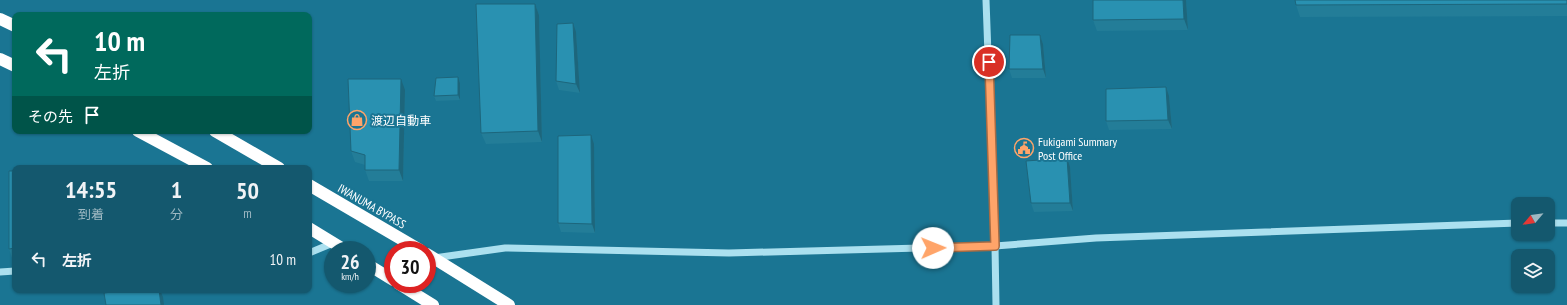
<!DOCTYPE html>
<html lang="ja">
<meta charset="utf-8">
<style>
body{margin:0;font-family:"PT Sans Narrow","Noto Sans JP",sans-serif;background:#216176;color:#f1f3f6;height:100vh;display:flex;flex-direction:column;font-size:15px;white-space:nowrap}
*{box-sizing:border-box;margin:0}
p{font-size:13px;color:#9db8c2}
.icon{flex:none;width:22px;height:22px;fill:none;stroke:currentColor;stroke-width:2;stroke-linecap:round;stroke-linejoin:round}
.map{position:relative;flex:1;overflow:hidden}
.side{position:absolute;left:12px;top:165px;width:300px;height:128px;display:flex;flex-direction:column;background:#14586e;border-radius:8px;box-shadow:0 1px 3px #0004}
.side>*{flex:none}
.banner{position:absolute;left:12px;top:12px;width:300px;height:122px;border-radius:8px;box-shadow:0 1px 3px #0004;background:#00695c;color:#fff;overflow:hidden}
.needle{width:26px;rotate:241deg}
.buttons{position:absolute;left:1511px;top:197px;display:grid;gap:8px}
.buttons a{display:grid;place-items:center;width:44px;height:44px;border-radius:8px;background:#14586e;box-shadow:0 1px 3px #0004;font-size:20px}
.speed{position:absolute;left:324px;top:241px;display:flex;gap:8px;font-size:20px;font-weight:700;text-align:center}
.speed>*{display:grid;place-content:center;width:52px;height:52px;border-radius:50%;background:#14586e;box-shadow:0 1px 3px #0004;line-height:1}
.speed small{font-size:10px;font-weight:400}
.speed .limit{border:6px solid #d22;background:#fff;color:#111}
.pin{position:absolute;display:grid;place-items:center;width:34px;height:34px;color:#fff;margin:-17px;border:2px solid #fff;border-radius:50%;box-shadow:0 1px 4px #0007}
.me{position:absolute;width:44px;margin:-22px;rotate:89deg;stroke-linejoin:round;filter:drop-shadow(0 0 3px #0008)}
.turn{display:flex;align-items:center;gap:14px;height:84px;padding:0 16px;font-size:18px}
.turn .icon{width:52px;height:52px;stroke-width:2.5}
.turn b{display:block;font-size:28px;line-height:34px}
.then{display:flex;align-items:center;height:38px;padding:0 16px;background:#0003;gap:8px;font-size:15px}
.eta{display:flex;justify-content:space-evenly;align-items:center;height:68px;text-align:center}
.eta b{font-size:24px;font-weight:600;line-height:28px}
ul{padding:0;list-style:none}
li{display:flex;align-items:center;gap:12px;height:52px;padding:0 16px}
li div{flex:1}
li b{display:block;font-size:15px}
li em{font-style:normal}
.map>svg:first-child{display:block}
.lines{fill:none;stroke-linecap:round;stroke-linejoin:round}
.minor{stroke:#abe0ef;stroke-width:7}
.highway{stroke:#fff;stroke-width:12}
.wall{fill:#237d98}
.shaded-wall{fill:#1d667c}
.building{fill:#2991b1;stroke:#1d667c}
.route-casing{stroke:#a66b44;stroke-width:10}
.route{stroke:#ffa469;stroke-width:7}
.labels{text-anchor:middle;dominant-baseline:central;stroke-width:4;stroke-linejoin:round;paint-order:stroke}
.poi-label{font-size:12px;fill:#fff;stroke:#1a7593;text-anchor:start}
.street-label{font-size:12px;fill:#fff;stroke:#1a7593}
</style>
<div class="map">
<svg width="1567" height="305" viewBox="0 0 1567 305">
<rect width="100%" height="100%" fill="#1a7593"/>
<g class="lines">
<g class="minor">
<polyline points="986,0 995,246 996,305"/>
<polyline points="1548,223 1567,223"/>
<polyline points="309,253 333,243"/>
<polyline points="434,258 505,248 729,253 995,246 1096,238 1518,223"/>
<polyline points="0,272 15,271"/>
</g>
<g class="highway">
<polyline points="0,19 15,26"/>
<polyline points="0,59 15,66"/>
<polyline points="138,131 207,168"/>
<polyline points="215,131 279,168"/>
<polyline points="309,185 420,250"/>
<polyline points="309,228 345,250"/>
<polyline points="427,254 509,305"/>
<polyline points="367,264 393,280"/>
<polyline points="399,284 433,305"/>
</g>
</g>
<g class="wall">
<polygon points="1186,0 1188,30 1097,31 1093,20"/>
<polygon points="1567,0 1567,16 1300,17 1296,5"/>
<polygon points="535,4 539,15 542,142 486,144 481,133"/>
<polygon points="576,32 580,93 559,90 556,81"/>
<polygon points="1040,35 1043,44 1046,78 1012,78 1009,69"/>
<polygon points="458,77 460,83 460,100 436,101 434,96"/>
<polygon points="405,90 403,181 369,181 365,170 365,165 355,162 351,151"/>
<polygon points="1169,96 1172,129 1109,130 1106,121"/>
<polygon points="594,144 595,233 561,232 558,223"/>
<polygon points="1070,167 1073,211 1034,212 1031,203"/>
<polygon points="15,171 15,257 12,258 9,249"/>
</g>
<g class="shaded-wall">
<polygon points="1183,0 1186,0 1188,30 1184,19"/>
<polygon points="535,4 539,15 542,142 538,131"/>
<polygon points="573,23 576,32 580,93 576,84"/>
<polygon points="1040,35 1043,44 1046,78 1043,69"/>
<polygon points="458,77 460,83 460,100 458,95"/>
<polygon points="401,79 405,90 403,181 399,170"/>
<polygon points="1166,87 1169,96 1172,129 1168,120"/>
<polygon points="591,135 594,144 595,233 592,224"/>
<polygon points="1067,158 1070,167 1073,211 1070,203"/>
<polygon points="159,290 160,290 163,297 164,305 161,305"/>
</g>
<g class="building">
<polygon points="1093,0 1183,0 1184,19 1093,20"/>
<polygon points="1295,0 1567,0 1567,4 1296,5"/>
<polygon points="476,4 535,4 538,131 481,133"/>
<polygon points="573,23 576,84 556,81 557,24"/>
<polygon points="1010,35 1040,35 1043,69 1009,69"/>
<polygon points="458,77 458,95 434,96 436,78"/>
<polygon points="348,79 401,79 399,170 365,170 365,155 351,151"/>
<polygon points="1166,87 1168,120 1106,121 1106,89"/>
<polygon points="591,135 592,224 558,223 558,136"/>
<polygon points="1067,158 1070,203 1031,203 1026,161"/>
<polygon points="9,171 15,171 15,248 9,249"/>
<polygon points="127,290 159,290 161,305 106,305 104,293"/>
</g>
<g class="lines">
<defs>
<polyline id="route" points="933,248 995,246 989,62"/>
</defs>
<use href="#route" class="route-casing"/>
<use href="#route" class="route"/>
</g>
<defs>
<symbol id="shop-ring" viewBox="-11 -11 22 22"><circle r="9.5" fill="#1a7593" stroke="#ffa469" stroke-width="1.5"/><path d="M-5-2.5h2.3a2.7 3.5 0 0 1 5.4 0H5L5.5 6h-11ZM-1.5-2.5h3a1.5 2.3 0 0 0-3 0Z" fill="#ffa469"/></symbol>
<symbol id="civic-ring" viewBox="-11 -11 22 22"><circle r="9.5" fill="#1a7593" stroke="#ffa469" stroke-width="1.5"/><path d="M-.6-6.5H3V-4.5H.6V-3L4-1V1h2V6H-6V1h2V-1L-.6-3ZM-1.2 2.5V6h2.4V2.5Z" fill="#ffa469"/></symbol>
</defs>
<g fill-rule="evenodd">
<use href="#shop-ring" x="346" y="109" width="22" height="22"/>
<use href="#civic-ring" x="1013" y="137" width="22" height="22"/>
</g>
<g class="labels">
<g class="poi-label">
<text x="371" y="120">渡辺自動車</text>
<text x="1038" y="141">Fukigami Summary<tspan x="1038" dy="14">Post Office</tspan></text>
</g>
<g class="street-label">
<text transform="translate(372 206) rotate(30)">IWANUMA BYPASS</text>
</g>
</g>
</svg>
<div class="buttons">
<a><svg class="needle" viewBox="-14 -14 28 28"><path d="M0-13l5 13h-10z" fill="#e53935"/><path d="M0 13l5-13h-10z" fill="#9db8c2"/></svg></a>
<a><svg class="icon" aria-label="layers" viewBox="0 0 24 24"><path d="M12 4l9 5-9 5-9-5zM3 14l9 5 9-5"/></svg></a>
</div>
<div class="speed"><div>26<small>km/h</small></div><div class="limit">30</div></div>
<div class="pin" style="left:989px;top:62px;background:#d93025"><svg class="icon" aria-label="arrive" viewBox="0 0 24 24"><path d="M6 21V4h12l-3 4 3 4H6"/></svg></div>
<svg class="me" style="left:933px;top:248px" viewBox="-20 -20 40 40"><circle r="19" fill="#fff"/><path d="M0-13L10 11 0 6-10 11z" fill="#ffa469"/></svg>
<div class="banner">
<div class="turn"><svg class="icon" aria-label="left" viewBox="0 0 24 24"><path d="M17 20v-9H6M10 6l-5 5 5 5"/></svg><div><b>10 m</b>左折</div></div>
<div class="then">その先<svg class="icon" aria-label="arrive" viewBox="0 0 24 24"><path d="M6 21V4h12l-3 4 3 4H6"/></svg></div>
</div>
<section class="side">
<div class="eta">
<div><b>14:55</b><p>到着</p></div>
<div><b>1</b><p>分</p></div>
<div><b>50</b><p>m</p></div>
</div>
<ul>
<li><svg class="icon" aria-label="left" viewBox="0 0 24 24"><path d="M17 20v-9H6M10 6l-5 5 5 5"/></svg><div><b>左折</b></div><em>10 m</em></li>
</ul>
</section>
</div>
